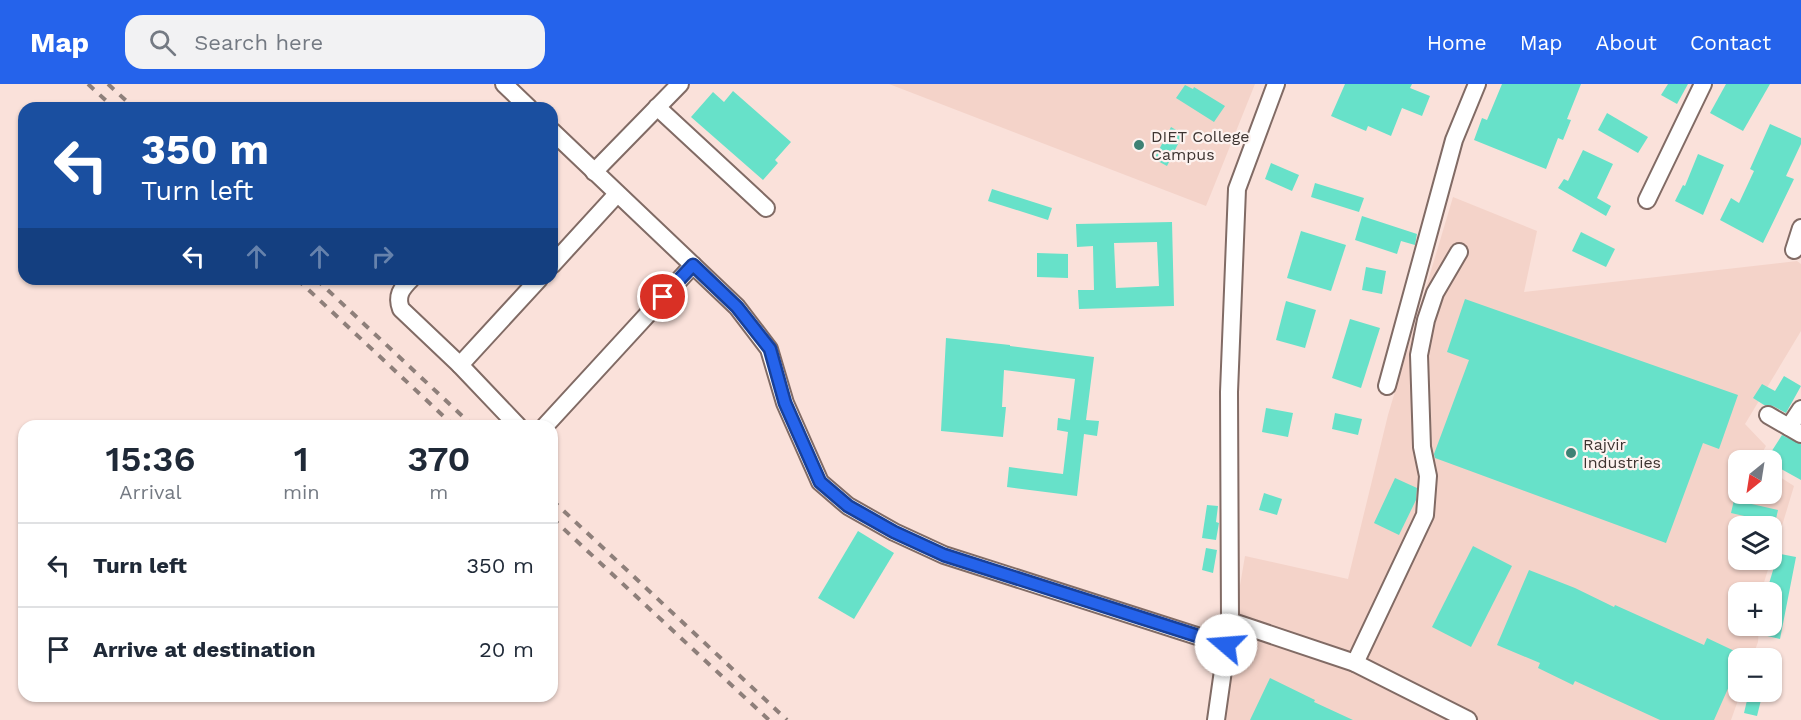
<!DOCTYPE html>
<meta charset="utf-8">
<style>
body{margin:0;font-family:"Work Sans",sans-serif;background:#f2f2f3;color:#1f2937;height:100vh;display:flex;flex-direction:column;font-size:22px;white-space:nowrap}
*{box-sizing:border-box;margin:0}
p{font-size:20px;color:#747a83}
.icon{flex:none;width:33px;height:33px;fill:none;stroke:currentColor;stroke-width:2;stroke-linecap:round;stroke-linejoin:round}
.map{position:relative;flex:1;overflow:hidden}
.details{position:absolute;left:18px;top:336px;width:540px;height:282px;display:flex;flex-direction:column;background:#fff;border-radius:18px;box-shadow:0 2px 4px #0004}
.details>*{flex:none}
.top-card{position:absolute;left:18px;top:18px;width:540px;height:183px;border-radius:18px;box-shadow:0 2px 4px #0004;background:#1a4fa0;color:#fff;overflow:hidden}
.needle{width:39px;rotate:210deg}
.fabs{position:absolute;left:1728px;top:366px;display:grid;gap:12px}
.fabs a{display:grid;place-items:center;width:54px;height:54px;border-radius:12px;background:#fff;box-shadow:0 2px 4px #0004;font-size:30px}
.pin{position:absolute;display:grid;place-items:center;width:51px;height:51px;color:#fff;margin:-26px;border:3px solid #fff;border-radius:50%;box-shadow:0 2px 6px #0007}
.me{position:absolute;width:66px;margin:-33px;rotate:288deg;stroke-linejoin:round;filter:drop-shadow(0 0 4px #0008)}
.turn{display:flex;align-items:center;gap:21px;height:126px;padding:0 24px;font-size:27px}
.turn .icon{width:78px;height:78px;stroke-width:2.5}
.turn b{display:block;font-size:42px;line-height:51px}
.lanes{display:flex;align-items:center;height:57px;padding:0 24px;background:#0003;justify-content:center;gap:30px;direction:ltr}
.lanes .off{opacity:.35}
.eta{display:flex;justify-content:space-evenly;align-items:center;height:102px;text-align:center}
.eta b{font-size:36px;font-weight:600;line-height:42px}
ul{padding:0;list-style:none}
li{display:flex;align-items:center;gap:18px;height:84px;padding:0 24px;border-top:2px solid #e0e1e3}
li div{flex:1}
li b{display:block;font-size:22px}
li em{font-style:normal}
header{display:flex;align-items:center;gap:36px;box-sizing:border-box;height:84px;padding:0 30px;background:#2563eb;color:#fff}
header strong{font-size:28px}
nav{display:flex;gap:33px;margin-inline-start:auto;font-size:21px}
.search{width:420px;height:54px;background:#f2f2f3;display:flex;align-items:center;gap:15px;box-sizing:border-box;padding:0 21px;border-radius:18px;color:#747a83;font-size:22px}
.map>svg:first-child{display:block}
.built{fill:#f4d3c9}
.building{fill:#67e1c9;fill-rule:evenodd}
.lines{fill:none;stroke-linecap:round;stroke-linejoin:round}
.minor-casing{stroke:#816b65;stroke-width:20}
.minor{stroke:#fff;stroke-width:16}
.rail{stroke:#8e7f7a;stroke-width:4;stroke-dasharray:8 8;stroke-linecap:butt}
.route-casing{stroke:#184099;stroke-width:15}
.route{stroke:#2563eb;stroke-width:10}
.poi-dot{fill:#3e8174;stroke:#fdf2ef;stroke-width:2}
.labels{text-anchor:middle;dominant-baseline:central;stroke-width:4.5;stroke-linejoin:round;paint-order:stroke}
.poi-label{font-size:16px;fill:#3d3431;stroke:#fdf2ef;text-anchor:start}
</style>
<header>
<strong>Map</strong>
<div class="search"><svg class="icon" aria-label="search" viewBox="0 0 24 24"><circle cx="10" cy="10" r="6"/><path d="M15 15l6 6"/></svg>Search here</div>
<nav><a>Home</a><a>Map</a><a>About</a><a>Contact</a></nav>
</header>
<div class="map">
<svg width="1801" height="636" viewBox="0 0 1801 636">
<rect width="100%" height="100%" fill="#fae1da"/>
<g class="built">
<polygon points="889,0 1255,0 1206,122"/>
<polygon points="1453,113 1537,147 1524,208 1797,177 1801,180 1801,247 1745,340 1766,362 1758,376 1738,376 1738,410 1772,410 1772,388 1794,402 1772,475 1772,442 1738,442 1738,476 1771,476 1761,508 1738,508 1738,542 1759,542 1758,558 1752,574 1738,574 1738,608 1741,608 1731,636 1217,636 1245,472 1348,495 1388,331"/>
</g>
<g class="building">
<polygon points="1345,0 1412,0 1410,4 1430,12 1422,32 1402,24 1391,52 1368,42 1366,47 1331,32"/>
<polygon points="1502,0 1581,0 1567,35 1571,36 1563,56 1558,54 1546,85 1474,56 1482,34 1487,36"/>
<polygon points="1668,0 1688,0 1677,20 1661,11"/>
<polygon points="1726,0 1770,0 1743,47 1710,29"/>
<polygon points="1185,1 1193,5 1194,3 1225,22 1214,38 1176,14"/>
<polygon points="733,7 791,58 775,76 778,79 763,96 691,33 713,8 724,18"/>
<polygon points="1607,29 1648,53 1638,69 1598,46"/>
<polygon points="1770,40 1801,54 1801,60 1786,92 1794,95 1763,159 1720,136 1731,114 1739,119 1754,87 1750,85"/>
<polygon points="1171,43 1183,50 1167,82 1154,75"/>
<polygon points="1583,66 1613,80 1597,114 1611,122 1606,132 1558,104 1564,95 1568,97"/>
<polygon points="1698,70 1724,81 1703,131 1675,117 1683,101 1685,102"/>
<polygon points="1271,79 1299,91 1292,107 1265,95"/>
<polygon points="1315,99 1364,114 1359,128 1311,113"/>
<polygon points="992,105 1052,124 1048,136 988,117"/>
<polygon points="1362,132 1417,150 1415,161 1401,157 1397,170 1355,156"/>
<path d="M1172,138L1174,222L1079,225L1078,206H1094L1093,162L1077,163L1076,140ZM1157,158L1159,202L1116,204L1114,159Z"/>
<polygon points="1301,147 1346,161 1331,207 1287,194"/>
<polygon points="1581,148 1615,165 1606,183 1572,167"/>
<polygon points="1037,169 1068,170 1068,194 1037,193"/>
<polygon points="1366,183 1386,187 1382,210 1362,206"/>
<polygon points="1465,215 1738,311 1719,365 1703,359 1666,459 1435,374 1434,370 1469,276 1447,268"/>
<polygon points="1286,217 1316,226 1305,264 1276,256"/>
<polygon points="1350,235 1380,244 1361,304 1332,294"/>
<polygon points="946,254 1010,261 1010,262 1094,273 1086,336 1099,337 1097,352 1084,350 1077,412 1007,403 1009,383 1063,390 1068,348 1057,346 1058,334 1070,336 1075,295 1004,286 1002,323 1006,323 1003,353 941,347"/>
<polygon points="1784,292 1801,302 1786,329 1773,322 1764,321 1753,314 1762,300 1775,307"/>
<polygon points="1266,324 1293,329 1288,353 1262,348"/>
<polygon points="1335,329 1362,335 1358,351 1332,345"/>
<polygon points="1782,351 1801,360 1801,396 1772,380 1772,376 1766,376"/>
<polygon points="1395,394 1417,404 1416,416 1399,451 1374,439"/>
<polygon points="1264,409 1282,415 1277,431 1259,426"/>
<polygon points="1734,416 1778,426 1775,439 1731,429"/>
<polygon points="1207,421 1218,422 1216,438 1219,439 1216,456 1202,454"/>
<polygon points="858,447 894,469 854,535 818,514"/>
<polygon points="1473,462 1512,482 1471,563 1432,543"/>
<polygon points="1206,464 1217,466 1213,489 1202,486"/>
<polygon points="1775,469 1796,473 1780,555 1763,551 1765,542 1772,542 1772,504 1768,503 1774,483"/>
<polygon points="1529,486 1575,504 1614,523 1615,521 1704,561 1707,554 1743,571 1742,574 1738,574 1738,582 1714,636 1660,636 1575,597 1573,601 1538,584 1540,579 1497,561"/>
<polygon points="1270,594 1315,616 1314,618 1353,636 1250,636"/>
<polygon points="1749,608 1763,608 1757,632 1744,629"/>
</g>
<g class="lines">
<defs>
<g id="minor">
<polyline points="504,0 529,24"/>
<polyline points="657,23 766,124"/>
<polyline points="552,47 737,223 769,265 785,319 820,398 848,422 894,448 944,471 1225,561"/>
<polyline points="594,88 680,0"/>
<polyline points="1647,116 1703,0"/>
<polyline points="1794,166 1801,144"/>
<polyline points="552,181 617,110"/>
<path d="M411,195C401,205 396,212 401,225L460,281"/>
<polyline points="1387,302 1454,56 1477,0"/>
<polyline points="1768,331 1801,350"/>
<polyline points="518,342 460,281 539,195"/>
<polyline points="545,342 693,181"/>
<polyline points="1789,343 1801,325"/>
<polyline points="1230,537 1355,579 1425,431 1428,392 1422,363 1419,271 1426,236 1435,209 1459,168"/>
<polyline points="1355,579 1468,636"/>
<polyline points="1216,636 1230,537 1229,308 1237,105 1276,0"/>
</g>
</defs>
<use href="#minor" class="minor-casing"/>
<use href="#minor" class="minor"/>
<g class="rail">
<polyline points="88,0 114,24"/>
<polyline points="108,0 134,24"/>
<polyline points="297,195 454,342"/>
<polyline points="316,195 473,342"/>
<polyline points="552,416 787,636"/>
<polyline points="552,434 769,636"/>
</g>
</g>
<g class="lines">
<defs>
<polyline id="route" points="663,213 693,181 737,223 770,265 785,319 820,398 848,422 894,448 944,471 1226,561"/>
</defs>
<use href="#route" class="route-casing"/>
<use href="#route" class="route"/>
</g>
<g class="poi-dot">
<circle cx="1139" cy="61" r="6"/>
<circle cx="1571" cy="369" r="6"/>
</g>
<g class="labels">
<g class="poi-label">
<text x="1151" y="52">DIET College<tspan x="1151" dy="18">Campus</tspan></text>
<text x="1583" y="360">Rajvir<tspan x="1583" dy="18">Industries</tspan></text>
</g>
</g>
</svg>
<div class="fabs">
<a><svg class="needle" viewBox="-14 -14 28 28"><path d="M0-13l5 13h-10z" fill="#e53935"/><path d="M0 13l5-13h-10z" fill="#747a83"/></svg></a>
<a><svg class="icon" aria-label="layers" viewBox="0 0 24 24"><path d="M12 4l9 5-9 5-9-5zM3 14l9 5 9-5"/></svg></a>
<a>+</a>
<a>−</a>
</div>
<div class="pin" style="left:663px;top:213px;background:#d93025"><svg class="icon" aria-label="arrive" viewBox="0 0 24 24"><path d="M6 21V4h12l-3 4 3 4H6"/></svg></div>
<svg class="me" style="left:1226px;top:561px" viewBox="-20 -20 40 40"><circle r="19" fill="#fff"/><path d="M0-13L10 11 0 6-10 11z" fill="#2563eb"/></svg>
<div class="top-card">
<div class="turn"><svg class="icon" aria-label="left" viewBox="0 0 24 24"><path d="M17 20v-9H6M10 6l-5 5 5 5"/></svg><div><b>350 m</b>Turn left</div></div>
<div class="lanes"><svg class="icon" aria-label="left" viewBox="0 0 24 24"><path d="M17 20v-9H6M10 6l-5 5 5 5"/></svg><svg class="icon off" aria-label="ahead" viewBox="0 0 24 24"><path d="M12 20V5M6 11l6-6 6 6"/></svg><svg class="icon off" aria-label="ahead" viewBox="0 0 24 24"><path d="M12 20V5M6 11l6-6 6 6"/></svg><svg class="icon off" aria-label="right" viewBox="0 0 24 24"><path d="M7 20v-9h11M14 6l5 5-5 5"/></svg></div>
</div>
<section class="details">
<div class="eta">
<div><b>15:36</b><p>Arrival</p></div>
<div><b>1</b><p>min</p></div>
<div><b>370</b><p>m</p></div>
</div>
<ul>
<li><svg class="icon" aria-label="left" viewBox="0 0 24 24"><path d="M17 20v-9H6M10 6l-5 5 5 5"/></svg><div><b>Turn left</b></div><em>350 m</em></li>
<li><svg class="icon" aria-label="arrive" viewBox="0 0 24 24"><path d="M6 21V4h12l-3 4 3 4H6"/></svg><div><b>Arrive at destination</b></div><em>20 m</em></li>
</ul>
</section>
</div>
